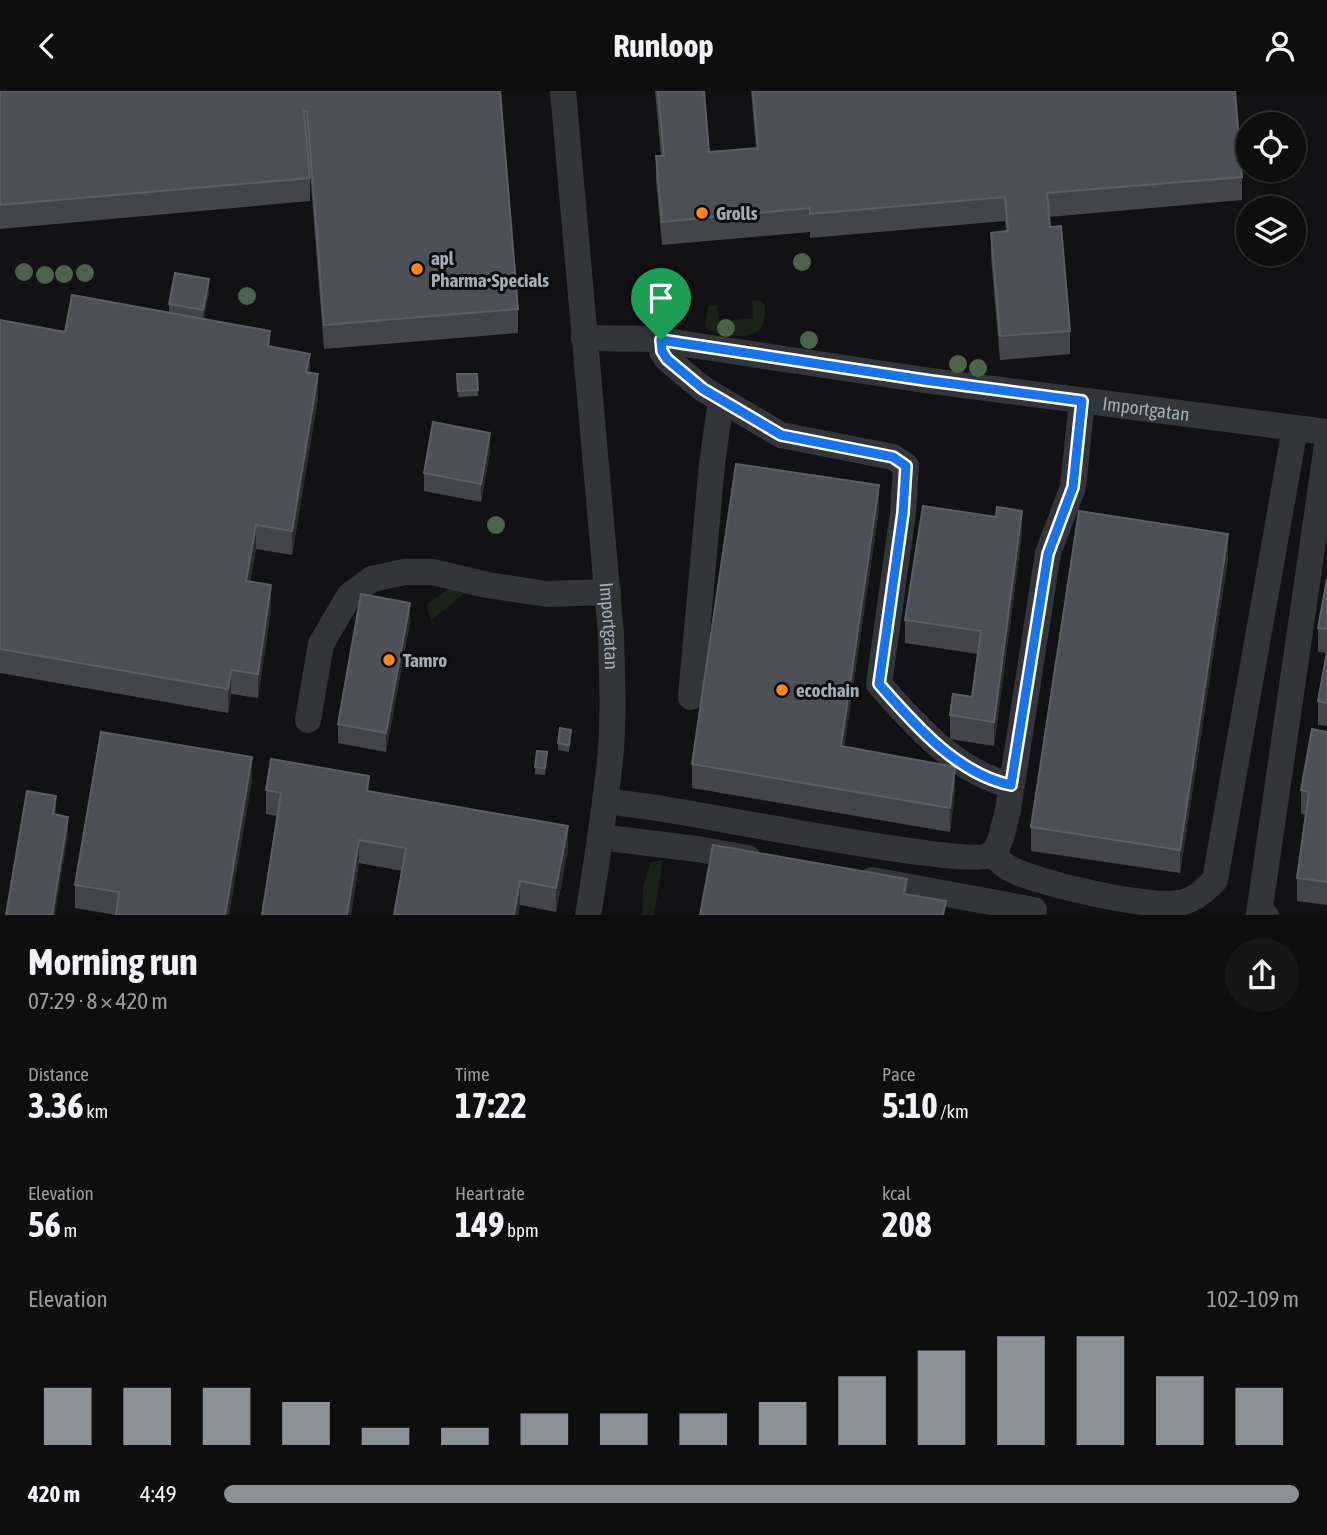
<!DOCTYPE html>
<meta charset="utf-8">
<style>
body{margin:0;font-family:"Asap Condensed",sans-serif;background:#171718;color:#f1f3f6;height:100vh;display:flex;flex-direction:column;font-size:26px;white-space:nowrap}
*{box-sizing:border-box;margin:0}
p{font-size:23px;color:#9b9c9e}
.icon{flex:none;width:38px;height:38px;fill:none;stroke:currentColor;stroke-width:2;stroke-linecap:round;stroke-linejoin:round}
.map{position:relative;height:824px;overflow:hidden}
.side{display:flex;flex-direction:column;background:#0e0e0f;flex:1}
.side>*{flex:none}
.tools{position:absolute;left:1236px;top:21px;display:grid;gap:14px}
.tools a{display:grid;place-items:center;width:70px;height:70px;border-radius:50%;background:#0e0e0f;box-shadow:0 2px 5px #0004,0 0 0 2px #2e2e2f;font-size:35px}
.pin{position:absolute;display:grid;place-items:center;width:60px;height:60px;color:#fff;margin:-72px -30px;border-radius:50% 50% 50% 0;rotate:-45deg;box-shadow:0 0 7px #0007}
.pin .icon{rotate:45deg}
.round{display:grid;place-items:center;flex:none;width:74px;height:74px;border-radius:37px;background:#171718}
.head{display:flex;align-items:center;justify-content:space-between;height:119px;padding:0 28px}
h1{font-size:38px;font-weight:700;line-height:52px}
.stats{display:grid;grid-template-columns:repeat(3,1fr);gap:10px;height:119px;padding:7px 28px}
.stats div{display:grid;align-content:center}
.stats b{font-size:35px;font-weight:700}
.stats small{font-size:19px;font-weight:400}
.stats p{font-size:19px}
.chart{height:196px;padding:14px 28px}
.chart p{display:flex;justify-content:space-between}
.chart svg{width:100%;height:126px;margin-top:7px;stroke:#8c9099;stroke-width:6}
ul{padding:0 28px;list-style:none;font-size:23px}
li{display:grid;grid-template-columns:112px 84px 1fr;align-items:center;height:52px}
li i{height:18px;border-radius:9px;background:#8c9099}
header{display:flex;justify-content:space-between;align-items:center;height:91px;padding:0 28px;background:#0e0e0f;font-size:32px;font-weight:700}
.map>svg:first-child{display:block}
.green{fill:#1a221a}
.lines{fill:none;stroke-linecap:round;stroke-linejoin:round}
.minor{stroke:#333539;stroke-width:26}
.tree{fill:#4d624a}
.wall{fill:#43454a}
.shaded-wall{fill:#2b2c30}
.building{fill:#4d5056;stroke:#5b5e65;stroke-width:2}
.route-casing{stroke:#fff;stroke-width:14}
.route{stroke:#1a73e8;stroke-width:9}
.poi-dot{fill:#ff851f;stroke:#0d0d0f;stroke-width:2.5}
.labels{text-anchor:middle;stroke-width:6;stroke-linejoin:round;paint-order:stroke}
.poi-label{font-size:19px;font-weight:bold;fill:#a2acb6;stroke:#0d0d0f;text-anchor:start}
.street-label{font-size:19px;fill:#a2acb6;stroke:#0d0d0f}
</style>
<header><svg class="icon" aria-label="back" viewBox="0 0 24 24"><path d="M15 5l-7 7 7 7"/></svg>Runloop<svg class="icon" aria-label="person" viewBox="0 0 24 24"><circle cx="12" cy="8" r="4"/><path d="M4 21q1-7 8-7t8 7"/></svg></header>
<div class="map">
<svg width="1327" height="825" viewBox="0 0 1327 825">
<rect width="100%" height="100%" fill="#121214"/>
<!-- green -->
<path class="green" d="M759,209l6,5c1,27 -11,34 -36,30 -9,-1 -16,-2 -23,-7l-1,-5 3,-16 9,-2 2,17 34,-4 -1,-17z
M449,497l17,4 -35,29 -4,-16z
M663,769l-9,55h-12l1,-28 8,-25z"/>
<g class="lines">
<!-- minor -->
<g class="minor">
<path id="s1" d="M563,0l48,544c1,38 3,76 0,114 -5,56 -14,111 -23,167"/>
<path id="s2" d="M584,247l68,1 272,41 403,52"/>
<path d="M661,249l1,11 5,8 36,30 78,46 112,22 13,9 -3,47 -24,171c35,40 78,89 132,101"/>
<path d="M691,606l21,-233 9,-64"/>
<path d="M308,629l13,-76 28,-48 23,-17 32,-7h29l54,13 60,9 61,-2"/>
<path d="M605,710c21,3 42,5 64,9 42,6 302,59 322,44 11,-7 13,-32 17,-44l40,-257 25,-66 9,-86"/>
<path d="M600,746l97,12 51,9"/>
<path d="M992,763c5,5 11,11 17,14 26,15 141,41 170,35 16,-3 25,-12 36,-23l80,-452"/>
<path d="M872,789l162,30 -1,6"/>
<path d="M1266,825l-7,-2 68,-469"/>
</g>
</g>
<!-- trees -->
<g class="tree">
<circle cx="802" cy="171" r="9"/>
<circle cx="24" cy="181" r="9"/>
<circle cx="85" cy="182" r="9"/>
<circle cx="64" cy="183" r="9"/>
<circle cx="45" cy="184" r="9"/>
<circle cx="247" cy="205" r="9"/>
<circle cx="726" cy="237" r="9"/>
<circle cx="809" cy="249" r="9"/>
<circle cx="958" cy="273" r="9"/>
<circle cx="978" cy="277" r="9"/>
<circle cx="496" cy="434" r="9"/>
</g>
<!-- wall -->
<path class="wall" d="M0,0h500l18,218v24l-194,16 -17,-214 3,43v23l-310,28z
M655,0h49l5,61 47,-4 -5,-57h484l7,86v23l-193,17 1,10 20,104v23l-70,6 -9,-103v-24l15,-1 -1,-11 -195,17v-6l-148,13 -6,-65v-24h5z
M209,201l-5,26 66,28 40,27 8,25 -26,157 -36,-6 -6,33 21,27 -13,89 -27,-4 -3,19 -228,-40v-353l65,12 104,-20v-8z
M457,283h20l1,22 -20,1z
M490,360l-9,51 -57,-11v-18z
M879,418l-35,238 111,44 -5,41 -258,-44v-24z
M1022,443l-28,212 -44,-7v-24l22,-18 6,-43 -73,-11v-23z
M1228,467l-48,315 -149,-22v-24z
M1327,488v147l-9,-1v-24l9,-48 -9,-1v-24z
M410,531l-24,130 -48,-9v-19z
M1327,641v173l-30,-4v-23l9,-63 -5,-1v-24z
M571,645l-2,16 -11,-2v-7z
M547,668l-2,16 -10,-1v-7z
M252,690l-136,134 -41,-7v-23z
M266,699l103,2 199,58 -12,62 -36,-7 -2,10h-124l8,-44 -43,-8 -8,52h-89l16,-99 -12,-2z"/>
<!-- shaded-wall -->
<path class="shaded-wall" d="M209,188v13l-6,31v-13z
M310,263v23l-4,-5z
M318,283v24l-26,157v-24z
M490,342v18l-9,51v-18z
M879,394v24l-38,261v-24z
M1022,420v23l-28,212v-24z
M256,434v24l-10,56v-24z
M1228,443v24l-48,315v-23z
M271,494v24l-13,89v-24z
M410,512v19l-24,130v-19z
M231,579v24l-3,19v-24z
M252,666v24l-23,134h-4z
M955,676v24l-5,41v-24z
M56,705v19l-3,-1z
M68,726v18l-13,80h-3z
M568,735v24l-12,62v-24z
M359,749v23l-8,52h-4z
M520,790v24l-2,10h-4z"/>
<!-- building -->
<path class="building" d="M0,0h500l18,218 -194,16 -17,-214h-3l6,67 -310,27z
M658,0h46l5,61 49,-4 -5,-57h482l7,86 -195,16 3,34 11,-1 9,105 -70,5 -9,-103 17,-2 -3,-34 -195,17v-6l-148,14 -6,-66h8z
M175,182l34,6 -6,31 -34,-6z
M72,204l198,36 -2,15 42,8 -4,18 12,2 -26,157 -36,-6 -10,56 25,4 -13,89 -27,-4 -3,19 -228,-40v-329l65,12z
M457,283h20l1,16 -20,1z
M433,331l57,11 -9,51 -57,-11z
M736,373l143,21 -38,261 114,21 -5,41 -258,-44z
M923,415l73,11 1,-10 25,4 -28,211 -44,-7 3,-21 19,3 9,-66 -76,-11z
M1079,420l149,23 -48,316 -149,-23z
M1327,488v50l-9,-1z
M361,503l49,9 -24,130 -48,-9z
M1327,561v51l-9,-2z
M560,637l11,2 -2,15 -11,-2z
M1312,638l15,3v150l-30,-4 12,-86 -8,-2z
M101,641l151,25 -27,158h-109l3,-23 -44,-7z
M537,660l10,1 -2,16 -10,-1z
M271,668l98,17 -2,15 201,35 -12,62 -36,-7 -6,34h-120l12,-67 -47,-8 -12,75h-85l19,-122 -15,-3z
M27,700l29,5 -3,18 15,3 -16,98h-46z
M713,754l194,34 -3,15 42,7 -3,14h-243z"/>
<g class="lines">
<defs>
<path id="route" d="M661,249l263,40 158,21 -9,86 -25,67 -37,231c-54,-11 -97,-61 -132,-101l24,-171 3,-47 -13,-9 -112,-22 -78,-46 -36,-30 -5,-8z"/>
</defs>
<!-- route casing -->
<use href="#route" class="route-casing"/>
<!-- route -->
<use href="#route" class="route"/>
</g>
<!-- markers -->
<g class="poi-dot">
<circle cx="702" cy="122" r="7"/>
<circle cx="417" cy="178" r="7"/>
<circle cx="389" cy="569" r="7"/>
<circle cx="782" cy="599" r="7"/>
</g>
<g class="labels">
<!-- poi labels -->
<g class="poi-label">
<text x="716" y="129">Grolls</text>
<text x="431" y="174">apl<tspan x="431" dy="22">Pharma•Specials</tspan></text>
<text x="403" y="576">Tamro</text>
<text x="796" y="606">ecochain</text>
</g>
<!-- street labels -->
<g class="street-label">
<text dy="7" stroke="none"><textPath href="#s2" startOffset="567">Importgatan</textPath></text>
<text dy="7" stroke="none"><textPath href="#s1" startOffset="537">Importgatan</textPath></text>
</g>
</g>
</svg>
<div class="tools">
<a><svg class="icon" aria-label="locate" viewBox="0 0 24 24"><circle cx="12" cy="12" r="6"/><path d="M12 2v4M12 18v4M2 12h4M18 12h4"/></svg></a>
<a><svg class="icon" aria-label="layers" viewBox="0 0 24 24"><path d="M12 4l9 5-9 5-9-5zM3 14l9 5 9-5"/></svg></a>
</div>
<div class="pin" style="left:661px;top:249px;background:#1e9e55"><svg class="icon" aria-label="arrive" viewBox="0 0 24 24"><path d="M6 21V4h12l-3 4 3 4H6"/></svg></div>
</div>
<section class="side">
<div class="head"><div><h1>Morning run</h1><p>07:29 · 8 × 420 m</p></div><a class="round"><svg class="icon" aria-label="share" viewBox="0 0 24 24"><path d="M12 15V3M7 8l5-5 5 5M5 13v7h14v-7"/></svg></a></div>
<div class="stats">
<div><p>Distance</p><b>3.36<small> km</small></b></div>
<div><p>Time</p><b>17:22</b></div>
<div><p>Pace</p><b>5:10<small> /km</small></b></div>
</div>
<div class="stats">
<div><p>Elevation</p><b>56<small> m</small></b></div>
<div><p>Heart rate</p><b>149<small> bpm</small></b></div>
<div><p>kcal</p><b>208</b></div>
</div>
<div class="chart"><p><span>Elevation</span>102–109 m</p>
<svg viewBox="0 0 160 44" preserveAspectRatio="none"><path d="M5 44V24M15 44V24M25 44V24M35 44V29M45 44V38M55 44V38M65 44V33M75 44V33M85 44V33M95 44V29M105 44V20M115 44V11M125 44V6M135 44V6M145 44V20M155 44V24"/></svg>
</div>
<ul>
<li><b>420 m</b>4:49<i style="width:100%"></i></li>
</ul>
</section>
